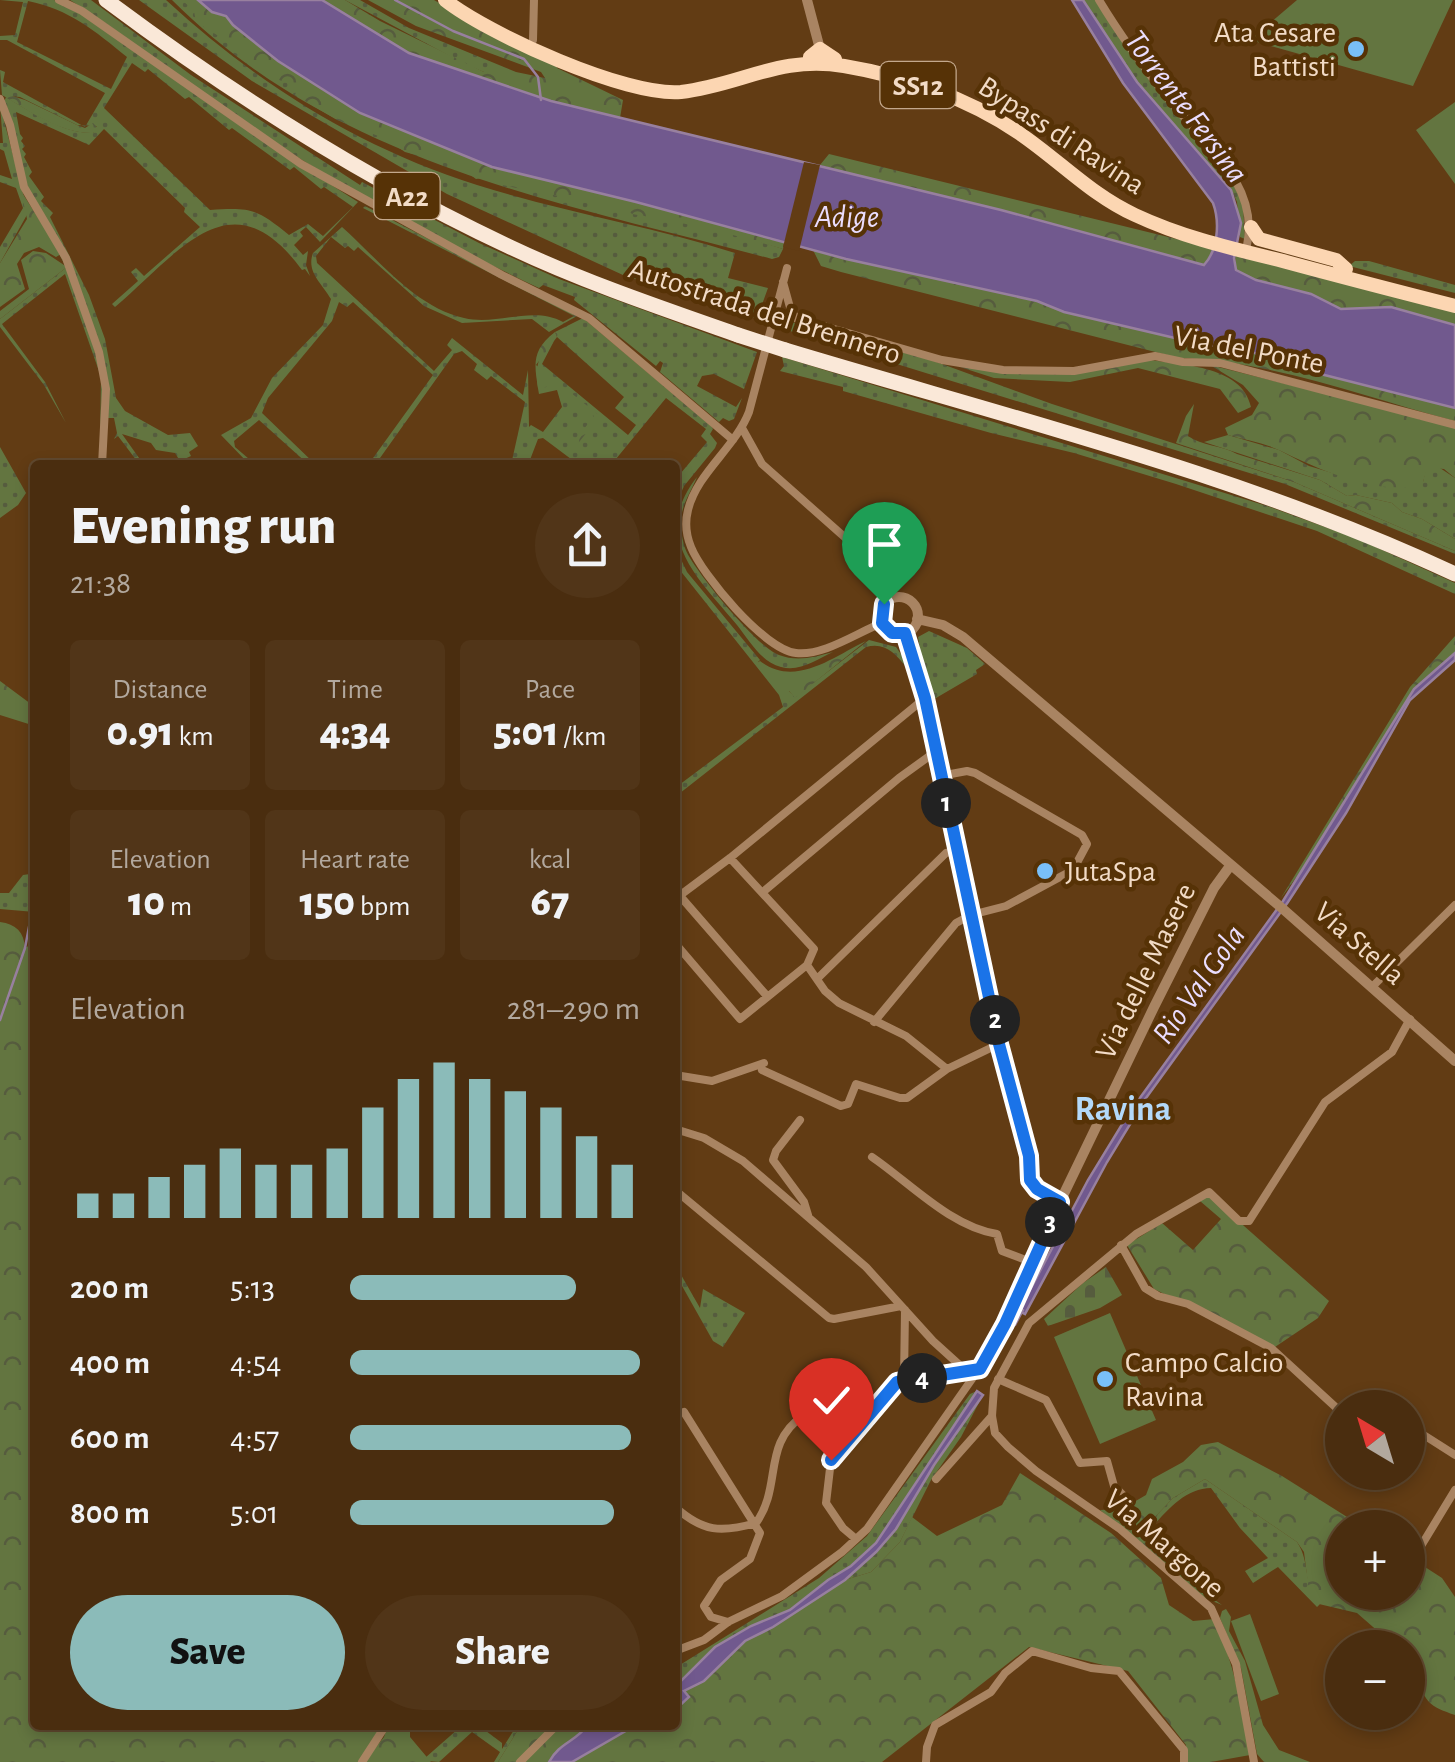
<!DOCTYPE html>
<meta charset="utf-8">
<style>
body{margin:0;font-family:"Alegreya Sans",sans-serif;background:#513518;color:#f1f3f6;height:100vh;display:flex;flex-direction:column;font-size:38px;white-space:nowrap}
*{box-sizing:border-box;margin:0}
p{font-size:32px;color:#b2a89e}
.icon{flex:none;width:55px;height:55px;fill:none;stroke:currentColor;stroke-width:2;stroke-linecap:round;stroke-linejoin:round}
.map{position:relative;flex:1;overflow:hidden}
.drawer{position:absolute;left:30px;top:460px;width:650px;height:1270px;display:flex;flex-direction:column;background:#4a2d0f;border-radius:10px;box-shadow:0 5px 15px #0003,0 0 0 2px #61492f}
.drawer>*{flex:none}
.needle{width:65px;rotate:322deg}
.fabs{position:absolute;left:1325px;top:1390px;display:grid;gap:20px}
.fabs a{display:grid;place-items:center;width:100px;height:100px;border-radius:50%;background:#4a2d0f;box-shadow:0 5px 15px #0003,0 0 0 2px #61492f;font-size:50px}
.pin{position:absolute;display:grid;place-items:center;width:85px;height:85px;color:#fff;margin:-102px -42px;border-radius:50% 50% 50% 0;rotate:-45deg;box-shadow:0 0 10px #0007}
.pin .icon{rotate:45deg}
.km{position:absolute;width:50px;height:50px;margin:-25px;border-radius:50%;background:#222;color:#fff;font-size:28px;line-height:50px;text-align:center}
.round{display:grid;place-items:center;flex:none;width:105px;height:105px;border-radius:52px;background:#513518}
.summary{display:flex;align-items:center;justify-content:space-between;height:170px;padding:0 40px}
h1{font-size:55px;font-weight:800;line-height:75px}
.metrics{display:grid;grid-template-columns:repeat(3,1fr);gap:15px;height:170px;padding:10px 40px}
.metrics div{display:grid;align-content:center;border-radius:10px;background:#513518;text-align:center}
.metrics b{font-size:42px;font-weight:800}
.metrics small{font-size:28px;font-weight:400}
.metrics p{font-size:28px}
.chart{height:280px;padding:20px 40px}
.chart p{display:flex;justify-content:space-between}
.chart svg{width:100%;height:180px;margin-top:10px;stroke:#8bbbb9;stroke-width:6}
.button{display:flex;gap:20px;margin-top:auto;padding:20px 40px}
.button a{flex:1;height:115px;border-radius:60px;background:#8bbbb9;color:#111;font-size:40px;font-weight:800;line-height:115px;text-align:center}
.button a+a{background:#513518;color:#f1f3f6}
ul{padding:0 40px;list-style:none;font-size:32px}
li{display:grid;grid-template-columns:160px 120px 1fr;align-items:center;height:75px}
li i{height:25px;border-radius:12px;background:#8bbbb9}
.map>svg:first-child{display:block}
.grass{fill:url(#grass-dots);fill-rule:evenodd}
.forest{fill:url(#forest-crowns)}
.cemetery{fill:url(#cemetery-stones)}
.garden{fill:#637540}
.water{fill:#71598e;stroke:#98809f;stroke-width:2.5}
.pier{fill:#623c14}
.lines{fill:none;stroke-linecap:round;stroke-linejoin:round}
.stream{stroke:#98809f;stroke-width:2.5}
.minor{stroke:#a98462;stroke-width:8}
.tertiary{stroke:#a98462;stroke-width:10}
.trunk{stroke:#fcd6b2;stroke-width:14}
.motorway{stroke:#fae8d8;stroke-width:15}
.motorway-bridge{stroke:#fae8d8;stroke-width:15}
.route-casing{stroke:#fff;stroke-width:20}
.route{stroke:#1a73e8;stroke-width:12}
.poi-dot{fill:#79bff8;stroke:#563206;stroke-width:4}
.labels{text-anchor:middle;stroke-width:9;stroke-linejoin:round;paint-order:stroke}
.shield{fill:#563206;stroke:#c3a88c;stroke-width:2.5}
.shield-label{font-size:28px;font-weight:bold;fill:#f2dbc6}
.poi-label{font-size:30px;fill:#f2dbc6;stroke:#563206;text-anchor:start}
.street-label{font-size:30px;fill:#f2dbc6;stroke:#563206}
.water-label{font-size:32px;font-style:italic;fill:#eaddfe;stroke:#563206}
.quarter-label{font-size:35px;font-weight:bold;fill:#b3d9f9;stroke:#563206}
</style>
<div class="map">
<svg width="1455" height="1762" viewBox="0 0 1455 1762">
<defs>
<pattern id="grass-dots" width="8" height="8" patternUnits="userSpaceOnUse" patternTransform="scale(2.5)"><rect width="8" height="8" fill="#637540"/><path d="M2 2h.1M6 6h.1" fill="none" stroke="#565c3e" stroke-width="1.8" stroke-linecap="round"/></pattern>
<pattern id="forest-crowns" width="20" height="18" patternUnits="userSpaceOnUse" patternTransform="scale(2.5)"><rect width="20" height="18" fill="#637540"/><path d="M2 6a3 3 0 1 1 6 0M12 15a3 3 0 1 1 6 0" fill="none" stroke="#565c3e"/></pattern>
<pattern id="cemetery-stones" width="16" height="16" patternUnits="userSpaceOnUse" patternTransform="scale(2.5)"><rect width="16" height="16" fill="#637540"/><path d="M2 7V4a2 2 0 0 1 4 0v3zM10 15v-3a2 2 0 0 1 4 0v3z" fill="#565c3e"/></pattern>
</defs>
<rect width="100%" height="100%" fill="#623c14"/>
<!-- grass -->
<path class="grass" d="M0,0h54l21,10 192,134 91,58 -38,40 -14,-15 -6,5 3,4 -9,9 9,10 5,-4 -2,14 4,11 -5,-7 -3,1c-71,-97 -123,-17 -187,37l-3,-3 26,-23 -7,-9 5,-4 8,8 56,-49 -16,-15 1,-4 -81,-79 -15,16 -73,-33 4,22 3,4 -2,3 4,5 -3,3 4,5 -2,3 8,15 -3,4 15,21 -3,4 12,12 -3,4 39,78 16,44 11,59 9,13 43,24 22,-2 8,13 -9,6 2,4 -11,5 -5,-8 -19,-3 -5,-7 -29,-9 22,31h-4l-22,-29 -4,3 3,-6 -3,-15h-6c4,-89 -50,-155 -82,-233 -10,-26 -15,-56 -22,-83l2,-5c24,15 59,37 87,36l4,-7 -20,-1 -57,-28 -18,-2 -2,-25 5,2 -2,10 82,45 20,-34 -98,-53h-7v-4l15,-1 8,-33zM28,1c41,8 67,30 99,56l-16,32 -94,-47zM132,63l13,9 3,-3 37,30 4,-2 40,33 3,-2 58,42 4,-3 27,22 3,-2 29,20 -30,29 -15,-12 -19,11c-32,-26 -38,-28 -79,-25l-106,-102z
M70,0h21l100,75 169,110 2,-3 117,61 80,36 198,73 -13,37 -30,-15 -12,2 -5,10 39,21 6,-9 -8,21 -5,2 -6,-3 -4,4 -59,-50 3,-9 -3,-2 -4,5 -82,-66 1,-3 -32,-12 -4,3c-106,-50 -209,-107 -306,-173 -55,-37 -106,-80 -163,-115z
M139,0h27c90,83 193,148 311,185 85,27 173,41 258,68l-7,25 40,10 -8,22 5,3 1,9 -143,-47 -176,-81 -195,-113z
M172,0h26l462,210 123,39 -4,8 -7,2c-214,-57 -436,-95 -600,-259z
M345,0h15l49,28 107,44h-32l-21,-9z
M1083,0h14l137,186 9,18 2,35 -5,-2 -3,-35 -6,-13 -94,-107z
M0,105l28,108 -28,50v-16l23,-39 -7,-20 -16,-6v-7l12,4 -8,-28 -4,-2v-6h3z
M365,206l212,110 -28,16 -17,-13 -70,4 -38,-17 -66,-59 -4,4 -6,-5 -3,2 -14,-11 -15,19 1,7 117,108 18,-21 -5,-5 5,-7 71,57 5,-25 1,57 2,-2 12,7 19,-25 -5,-17 -18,4c-4,-22 -4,-39 15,-53l-12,23 86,71 8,-10 -21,-17 9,-11 -67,-60 -2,-5 28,-14 128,108 2,3 -3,5 7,9 -2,5 -31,38 -9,21v-27l32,-38 -6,-6 5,-7 -40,-31 -55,67h-32l-36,-27 -5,1 -10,26h-17l14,-63 -34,-26 -4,4 -13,-10 3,-6 -15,-13 -8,3 -79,111h-7l65,-90 -80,-73 -6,5 -8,-5 -7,19 -64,77 -6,15 54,52h-7l-50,-45 -25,21 1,6 21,18h-6l-29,-30 30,-17 21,-40 51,-53 8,-26c-9,-16 -25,-27 -18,-46l29,-26c36,32 73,80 122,91 34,8 69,-13 99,4l11,-6 -211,-108z
M1355,261h14l86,24v8l-106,-27z
M67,267l36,108 -3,66 1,-64 -36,-103 -63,50 43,58 21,41 -22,-38 -44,-58v-8z
M784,320l147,40 121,44 242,78 161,69v3l-170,-70 -495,-153 -11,-6z
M782,357l485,149 91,33 97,44v11l-138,-63 -141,-47 -102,-31 -83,-20 -148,-42v-4l-63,-16 4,-5z
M1228,435l51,15 30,16 30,9 84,7 5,-22 27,18v61l-33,-20 -20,-7 -10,-9 -36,-8 -9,1 -27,-16 -116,-38z
M0,447l26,46 -8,12 -18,13z
M697,477c-7,17 -18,31 -16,51 1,10 3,21 9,30 13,22 67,89 89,97 18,7 36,2 54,-3 -17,8 -33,20 -52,15 -20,-5 -32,-27 -44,-42 -39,-47 -87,-88 -40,-148z
M675,547l12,25 73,88 -2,2 37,35 74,-57 27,7 9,13h4l3,8 -6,-1c-11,-14 -21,-25 -40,-20l-191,150v-9l108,-81 -4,-12 -104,-131z
M929,631l38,17 18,16 -9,6 1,4 -41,24 -4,-1 3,6 -3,9 -14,-55 3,-2 -3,-18z
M30,874l5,4v34l-35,-3v-16h9l14,-18z
M676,1266l24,42 3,-19 42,24 -22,34 -10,-6 -36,-64z
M977,1391l-101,152 -25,23 -23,14 -38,30 -39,16 -36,21 -37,38 -3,-17 144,-90 48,-42 103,-142z
M983,1395l-22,42 -30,43 -31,62 -29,30 -26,8 31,-28z
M1205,1479l92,63c14,21 5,42 23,62l-3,3 -39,-40 -25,16 -8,-12 23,-13 -28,-30 -29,-40c-29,0 -49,29 -68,49l62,56 17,12 -19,-8 -69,-58 39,-41z
M454,1725h29l-1,3 20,15v6l15,-24h4l-23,37h-4l6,-10 -28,-20 -33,30 -11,-1 -3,-3 33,-29z"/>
<!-- forest -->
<path class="forest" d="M182,0h16l14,12 14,4 7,9 403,177 148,40 -1,7c-50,-15 -101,-27 -151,-35l-4,-4 -25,1 -7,-5 -27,-8 -67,-13 -15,-8 -11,2 -16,-12 -55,-15 -19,-13 -49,-19 -42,-25 2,-5c-9,-9 -21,-10 -32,-16 -12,-7 -18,-18 -30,-21l-2,-8 -37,-23 -2,-11z
M322,0h23l35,21 104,51h32l29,6 -4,-6 -125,-46 -48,-26h66l58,33 64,26 1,9 66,32 -3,18 -69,-17 -142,-48z
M6,94l19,6 52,25 8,3 8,-5 5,5 -5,5c-32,1 -64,-22 -91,-38z
M829,154l380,93 4,2 -9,17 -384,-101z
M21,191l40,63 -5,3 -17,-10 -15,6 -7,11 8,25 -25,18v-44l27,-44z
M813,250l224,51 27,11 145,34 52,8 20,10 174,44v13c-90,-24 -183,-60 -276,-63l-338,-86 -20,-6z
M33,251l13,2 21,14 -67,52v-8l29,-22 -8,-29z
M1235,254l220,56v15l-64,-18 -50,2 -30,-15 -56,-14 -19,-10z
M555,332l2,5 -21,28 64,51 -29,36 -1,-5 24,-31 -42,-30 -14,2c-4,-25 -6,-38 17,-56z
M1144,359c33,6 98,5 107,48l-13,6 -18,-24 -82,-21 -68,14 -76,-4 -34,-11 85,7z
M1210,365l245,61v52l-11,-9 -11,-1 -4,-6 -6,20c-35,19 -110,-15 -142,-31 -16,-8 -36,-11 -53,-16l-3,-7 27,-13 7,-12 -16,-18z
M1194,404l-6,32c14,10 33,9 49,18l83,26 27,16 9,-1 36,8 10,9 20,7 33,20v12l-161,-69 -118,-39 10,-27z
M1455,636v17l-41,36 -97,160 -36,49 129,-211z
M866,641l-71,57 -6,-7 -6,4 -26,-32 3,-2c35,27 73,-4 106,-20z
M0,681l35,26v19l-35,-11z
M0,922c16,2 24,10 25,26l10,-6v783h348l-24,37h-359z
M1209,1195l120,106 -11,17 -43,29 -121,-58 -27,-44 35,-22 31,27 28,-31 -21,-18z
M1218,1442l64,34 81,51 -21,1v64h66v-36l34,22 13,19v118c-26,-9 -29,-12 -38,-37 -4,-12 -9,-17 -9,-30l-12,-1 -39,-34 -38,-9 -10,-12 -5,-40 -7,-10 -92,-63 -32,19 -39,41 -34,-29 22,-1 24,-14 6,-16 31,-17 18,-17z
M1020,1473l91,60 50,45 8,27 24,16 22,-2c18,44 28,88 35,136l-39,7h-25v-17l-58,-74 -99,-24 -147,115h-310l64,-37h39v-15l7,-3 1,-16 21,-10 41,-40 28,-14 72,-47 26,-8 29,-30 12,-25 25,19 65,-31z
M1226,1609l5,8 -2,14 16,30 18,64 16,25 31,12h-46l-7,-8 -16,-86 -21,-50 2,-7z
M388,1725h22v12l21,25h-67l20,-25z
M521,1725h33l-38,37h-18z
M560,1725h28c-13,18 -28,17 -39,37h-26z"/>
<!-- cemetery -->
<path class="cemetery" d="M1106,1267l16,28 -22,13 -52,18 -4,-7 39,-36z"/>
<!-- garden -->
<path class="garden" d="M1297,0h156l-40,86 -163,-46z
M1455,102v82l-39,-54z
M1110,1313l46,107 -56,24 -46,-107z
M1250,1614l29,80 -18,7 -30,-80z"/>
<!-- water -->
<path class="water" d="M198,0h124l87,53 142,48 450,109 203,55c14,-15 16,-43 9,-62l-90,-120 -51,-83h11l54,82 94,108 10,33 -7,35 2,12 20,10 55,14 30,15 50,-2 64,18v83l-174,-44 -20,-10 -52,-8 -145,-34 -27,-11 -191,-42 -210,-57 -144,-35 -132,-54 -82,-52 -45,-36 -7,-9 -14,-4z
M1455,653v7l-45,40 -64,113 -58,89 -142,196 -39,64 -82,152 -6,-3 69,-131 41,-67 154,-212 131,-212z
M977,1391l6,4 -49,70 -38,64 -20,23 -31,28 -72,47 -28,14 -41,40 -20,10 5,6 -14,13v-28l3,2 37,-37 36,-21 39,-16 38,-30 23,-14 25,-23z
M588,1725h48l-64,37h-23c11,-20 25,-19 39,-37z"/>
<!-- pier -->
<path class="pier" d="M804,162l16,3 -21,86 -16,-4z"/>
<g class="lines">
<!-- stream -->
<path class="stream" d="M395,0l58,31 71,28 14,18 3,23
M0,1020l25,-72 7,-37
M1015,1325l8,-15"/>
<!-- minor -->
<path class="minor" d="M59,0l23,11 219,153 201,111 87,43 144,122
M1099,0c21,35 46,69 71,101 34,42 90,84 77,144
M533,40l1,-40
M0,99l10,26 14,62 42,71 33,94 7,37 -4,76
M787,268l-38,144c-14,36 -52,61 -61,98 -3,12 -2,25 3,37 11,28 74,103 105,106 28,3 60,-20 86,-30
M783,282l8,29 6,8
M775,312l167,48 61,10 71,1 81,-15 28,6 37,1 235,62
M742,428l20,36 87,77
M763,892l136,-114 36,-26
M680,896l87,100
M675,899l55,-41 195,-160
M675,943l65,76 67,-54 7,-16 -84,-91
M807,965l18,26 14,12 67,33 41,33
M819,977l127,-124 12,-3
M1372,987l83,-82
M874,1022l82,-99 15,-8 35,-9 67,-36 14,-26 -5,-9 -107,-62 -8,-2 -27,5
M762,1070l79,36 7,-2 8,-20 44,14h7l40,-29 52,-25
M675,1075l37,6 52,-18
M800,1120l-24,31 -3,9 31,42 4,13
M675,1129l29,9 39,23 123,106 67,74 32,29 14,-1
M872,1157c38,26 79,70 125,77l5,17 29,11
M675,1190l154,128 5,1 67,-13
M1121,1245l24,43 13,8 30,8 83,44 71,65
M904,1379l1,-69
M998,1379l48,21 34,63 27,-2 7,25 9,9
M684,1412l76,121 -10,26 -29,21 -17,26 7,11 17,5
M1408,1425l47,30
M936,1479l56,-63
M675,1507c28,25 46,26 81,16 27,-38 5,-79 48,-108h8l19,45
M856,1539l-13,-11 -17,-25 5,-43 66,-78 7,-3 42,-2 19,-7
M1418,1551l37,-61
M675,1651l29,-11 24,-18 54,-26 60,-44 25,-23 112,-160
M362,1762l24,-37
M520,1762l37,-37
M926,1762l1,-15 8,-22 56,-33 14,-19 27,-22 59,17 28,3 65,79v12
M1254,1762l-18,-98 -25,-56 -91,-79 -84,-58 -28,-24 -13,-14 -3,-17 2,-28 35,-65 107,-89 73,-42 30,29h10l76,-119 67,-50 18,-33"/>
<!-- tertiary -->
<path class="tertiary" d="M807,0l13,49
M880 616a19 19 0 1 1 38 0a19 19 0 1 1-38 0Z
M917,619l26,6 20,12 320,272 172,152
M905,633l20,65 74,346 30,112 2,24 6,9 23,13
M979,1369l26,-45 26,-62 123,-255 60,-119 16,-22"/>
<!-- trunk -->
<path class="trunk" d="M445,0c43,34 182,97 236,92 60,-7 99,-37 163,-26 60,10 124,32 175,67 40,27 72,62 116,82 47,22 95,33 144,45 59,16 117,31 176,46
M810,57l10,-8 15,10
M1251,227l8,12 77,21 10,9"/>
<!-- motorway -->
<path class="motorway" d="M106,0c127,95 259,179 404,247 74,35 151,61 228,88
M785,350c225,68 456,124 670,224"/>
<!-- motorway-bridge -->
<path class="motorway-bridge" d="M738,335l47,15"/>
</g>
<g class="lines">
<defs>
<path id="route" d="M831,1460l66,-78 83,-13 25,-45 55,-122 -23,-13 -7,-9 -1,-24 -30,-112 -74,-346 -20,-65h-13l-10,-10 2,-19"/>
</defs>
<!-- route casing -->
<use href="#route" class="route-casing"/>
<!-- route -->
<use href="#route" class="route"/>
</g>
<!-- markers -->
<g class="poi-dot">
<circle cx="1356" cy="49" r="10"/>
<circle cx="1045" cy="871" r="10"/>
<circle cx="1105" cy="1379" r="10"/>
</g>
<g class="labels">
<!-- shield labels -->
<g class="shield">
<rect x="880.5" y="62" width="75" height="46" rx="8"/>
<rect x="374.5" y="173" width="65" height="46" rx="8"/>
</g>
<g class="shield-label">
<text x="918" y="95">SS12</text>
<text x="407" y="206">A22</text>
</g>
<!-- poi labels -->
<g class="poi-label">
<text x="1336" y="42" text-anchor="end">Ata Cesare<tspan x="1336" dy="34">Battisti</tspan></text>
<text x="1065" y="881">JutaSpa</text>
<text x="1125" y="1372">Campo Calcio<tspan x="1125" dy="34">Ravina</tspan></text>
</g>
<!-- street labels -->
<g class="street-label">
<text transform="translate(1062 135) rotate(33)" y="10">Bypass di Ravina</text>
<text transform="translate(765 311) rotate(18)" y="10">Autostrada del Brennero</text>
<text transform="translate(1249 349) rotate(11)" y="10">Via del Ponte</text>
<text transform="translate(1360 943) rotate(41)" y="10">Via Stella</text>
<text transform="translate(1145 971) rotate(-64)" y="10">Via delle Masere</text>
<text transform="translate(1165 1543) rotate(41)" y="10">Via Margone</text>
</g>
<!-- water labels -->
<g class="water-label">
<text transform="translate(1187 106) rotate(53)" y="11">Torrente Fersina</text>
<text x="847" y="227">Adige</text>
<text transform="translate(1198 984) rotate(-55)" y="11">Rio Val Gola</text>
</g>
<!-- quarter labels -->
<g class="quarter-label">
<text x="1123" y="1120">Ravina</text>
</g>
</g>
</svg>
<div class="fabs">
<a><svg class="needle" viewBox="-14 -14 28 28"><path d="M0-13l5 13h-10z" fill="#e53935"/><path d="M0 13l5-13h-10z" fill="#b2a89e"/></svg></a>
<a>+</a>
<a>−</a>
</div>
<div class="pin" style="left:884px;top:604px;background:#1e9e55"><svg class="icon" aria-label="arrive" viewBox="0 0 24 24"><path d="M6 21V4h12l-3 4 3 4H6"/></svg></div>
<div class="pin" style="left:831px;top:1460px;background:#d93025"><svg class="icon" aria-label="check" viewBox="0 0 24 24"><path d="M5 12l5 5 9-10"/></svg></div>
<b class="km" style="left:946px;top:803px">1</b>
<b class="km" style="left:995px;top:1020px">2</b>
<b class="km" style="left:1050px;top:1222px">3</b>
<b class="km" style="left:922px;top:1378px">4</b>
<section class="drawer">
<div class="summary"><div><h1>Evening run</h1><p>21:38</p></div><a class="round"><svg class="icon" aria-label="share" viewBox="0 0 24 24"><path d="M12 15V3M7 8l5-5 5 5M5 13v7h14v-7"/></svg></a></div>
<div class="metrics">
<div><p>Distance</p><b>0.91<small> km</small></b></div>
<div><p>Time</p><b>4:34</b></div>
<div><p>Pace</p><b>5:01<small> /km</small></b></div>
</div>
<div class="metrics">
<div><p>Elevation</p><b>10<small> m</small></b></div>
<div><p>Heart rate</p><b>150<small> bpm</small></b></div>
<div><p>kcal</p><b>67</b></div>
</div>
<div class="chart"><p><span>Elevation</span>281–290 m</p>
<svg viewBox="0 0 160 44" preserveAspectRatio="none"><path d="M5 44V38M15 44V38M25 44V34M35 44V31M45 44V27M55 44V31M65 44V31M75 44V27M85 44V17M95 44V10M105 44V6M115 44V10M125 44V13M135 44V17M145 44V24M155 44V31"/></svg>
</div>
<ul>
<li><b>200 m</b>5:13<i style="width:78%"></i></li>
<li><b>400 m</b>4:54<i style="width:100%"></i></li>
<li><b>600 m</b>4:57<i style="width:97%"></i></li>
<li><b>800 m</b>5:01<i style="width:91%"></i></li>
</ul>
<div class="button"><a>Save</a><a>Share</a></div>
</section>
</div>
